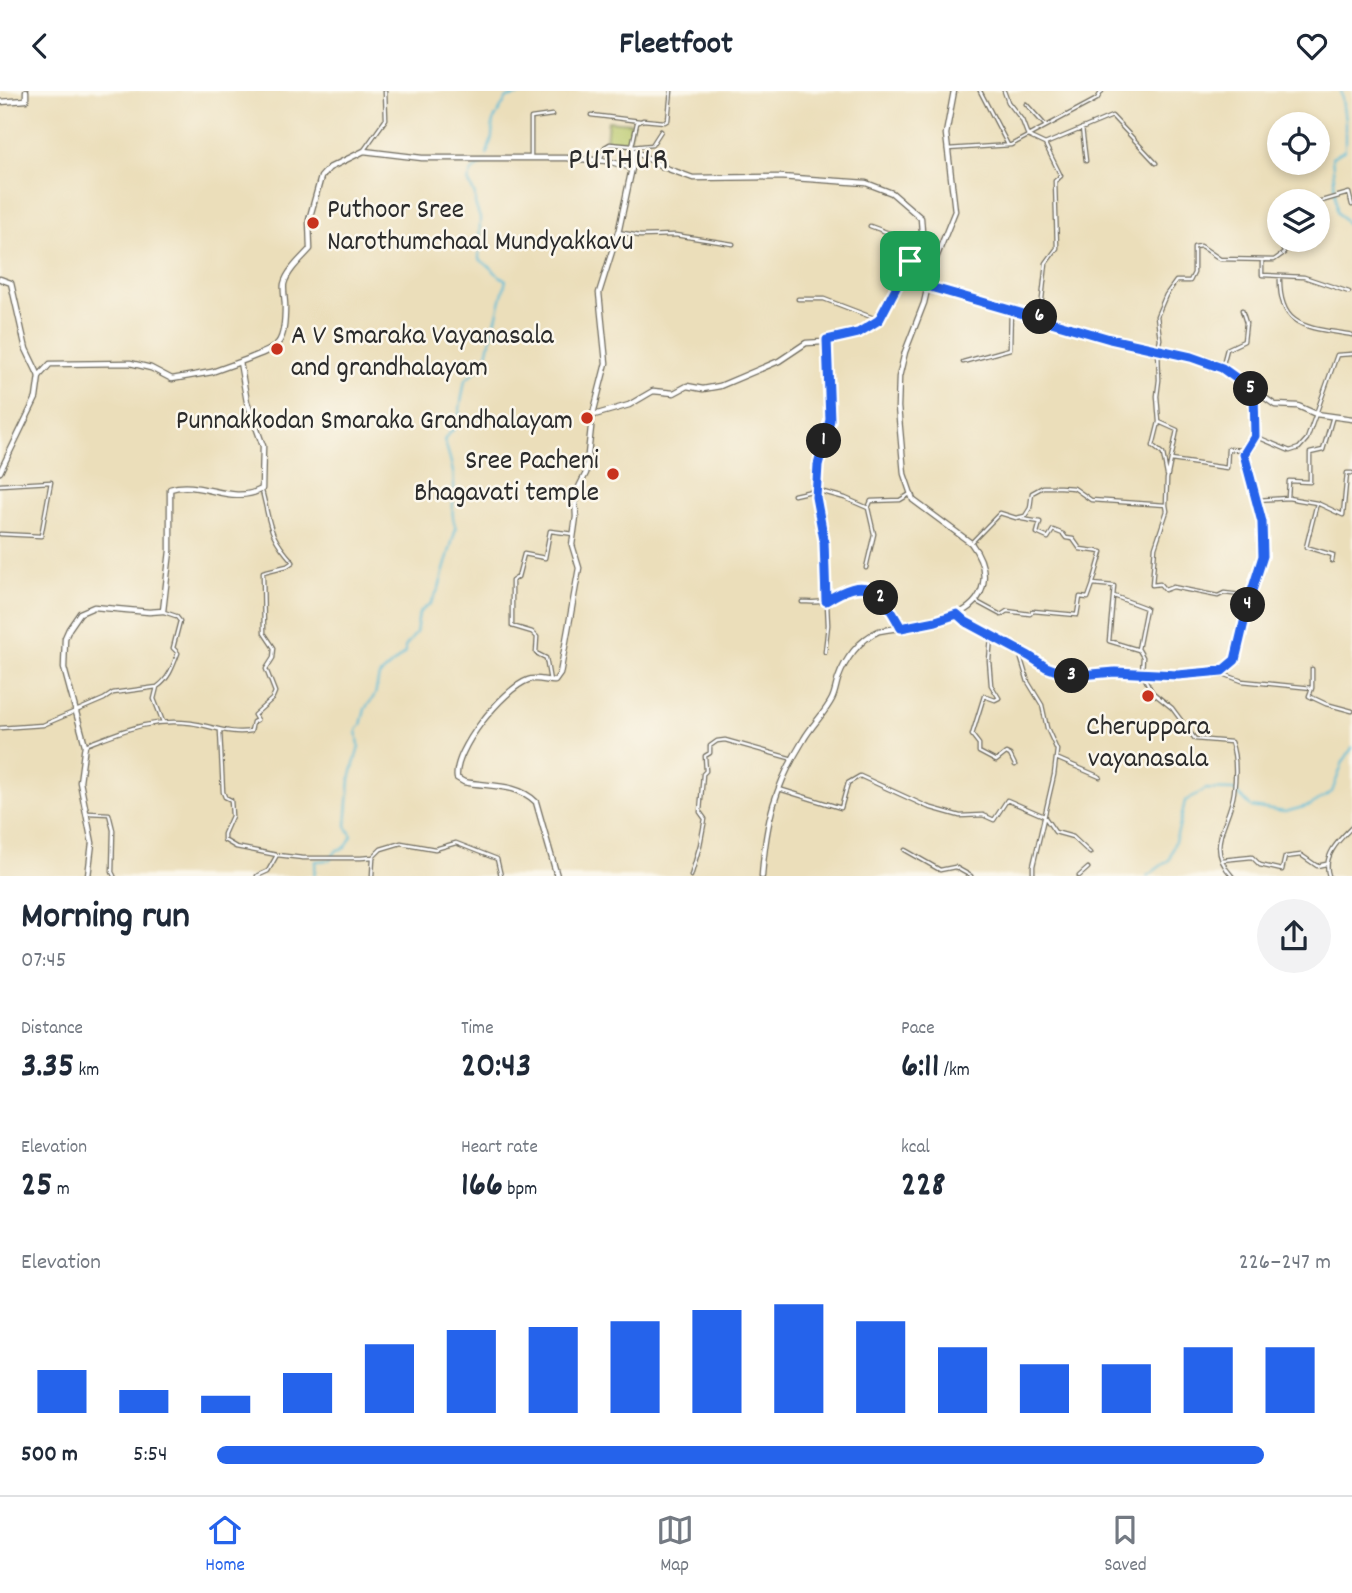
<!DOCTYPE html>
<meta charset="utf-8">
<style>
body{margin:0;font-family:Dekko,sans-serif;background:#f2f2f3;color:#1f2937;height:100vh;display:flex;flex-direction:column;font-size:26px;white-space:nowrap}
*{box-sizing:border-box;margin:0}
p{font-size:23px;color:#747a83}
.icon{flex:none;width:38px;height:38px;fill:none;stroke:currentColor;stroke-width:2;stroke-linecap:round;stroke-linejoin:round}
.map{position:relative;height:785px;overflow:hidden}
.sheet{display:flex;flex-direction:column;background:#fff;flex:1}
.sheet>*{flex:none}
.controls{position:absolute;left:1267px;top:21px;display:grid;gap:14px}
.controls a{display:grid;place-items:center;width:63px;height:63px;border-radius:50%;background:#fff;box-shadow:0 4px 10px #0003;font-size:35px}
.pin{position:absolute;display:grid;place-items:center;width:60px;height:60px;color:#fff;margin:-30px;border-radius:14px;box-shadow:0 4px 10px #0006}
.km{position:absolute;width:35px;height:35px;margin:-18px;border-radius:50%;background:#222;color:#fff;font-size:19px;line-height:35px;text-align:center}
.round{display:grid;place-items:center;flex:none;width:74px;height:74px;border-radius:37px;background:#f2f2f3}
.head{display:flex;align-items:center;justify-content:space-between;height:119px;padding:0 21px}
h1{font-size:38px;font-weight:700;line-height:52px}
.figures{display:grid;grid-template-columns:repeat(3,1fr);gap:10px;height:119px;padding:7px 21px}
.figures div{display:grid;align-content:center}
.figures b{font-size:35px;font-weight:700}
.figures small{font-size:19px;font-weight:400}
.figures p{font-size:19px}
.chart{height:196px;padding:14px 21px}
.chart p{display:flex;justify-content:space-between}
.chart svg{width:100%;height:126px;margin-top:7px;stroke:#2563eb;stroke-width:6}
ul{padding:0 21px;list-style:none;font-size:23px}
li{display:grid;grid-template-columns:112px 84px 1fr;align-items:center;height:52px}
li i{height:18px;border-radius:9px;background:#2563eb}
header{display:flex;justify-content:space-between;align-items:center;height:91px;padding:0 21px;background:#fff;font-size:32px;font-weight:700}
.dock{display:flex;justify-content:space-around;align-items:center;height:98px;border-top:2px solid #e0e1e3;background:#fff;font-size:19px;color:#747a83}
.dock a{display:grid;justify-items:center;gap:4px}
.dock .on{color:#2563eb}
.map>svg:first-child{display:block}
.green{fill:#b9c86b;stroke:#727a4b;stroke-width:2}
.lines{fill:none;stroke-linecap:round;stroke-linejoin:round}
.stream{stroke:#5abbd8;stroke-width:2}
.minor-casing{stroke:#6e6a5d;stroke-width:5}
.tertiary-casing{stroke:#6e6a5d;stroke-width:7}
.secondary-casing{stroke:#6e6a5d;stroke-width:7}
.minor{stroke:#fff;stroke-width:2.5}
.tertiary{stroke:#fff;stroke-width:4.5}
.secondary{stroke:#fff;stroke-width:4.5}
.route-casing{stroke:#fff;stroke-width:14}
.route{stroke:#2563eb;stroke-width:9}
.poi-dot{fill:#c8321e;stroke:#fbf7ec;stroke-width:2.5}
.labels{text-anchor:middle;stroke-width:5;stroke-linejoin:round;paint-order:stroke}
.poi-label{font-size:28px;fill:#2b2b2b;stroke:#fbf7ec;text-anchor:start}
.quarter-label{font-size:32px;letter-spacing:2px;fill:#2b2b2b;stroke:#fbf7ec}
</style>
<header><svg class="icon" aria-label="back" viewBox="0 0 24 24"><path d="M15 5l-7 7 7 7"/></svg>Fleetfoot<svg class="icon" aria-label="heart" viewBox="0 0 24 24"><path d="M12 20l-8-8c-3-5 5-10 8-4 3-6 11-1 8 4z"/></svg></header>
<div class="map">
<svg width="1352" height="785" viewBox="0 0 1352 785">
<rect width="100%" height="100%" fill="#fbf7ec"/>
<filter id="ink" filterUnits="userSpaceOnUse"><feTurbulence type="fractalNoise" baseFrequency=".0143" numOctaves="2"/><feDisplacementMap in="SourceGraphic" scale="14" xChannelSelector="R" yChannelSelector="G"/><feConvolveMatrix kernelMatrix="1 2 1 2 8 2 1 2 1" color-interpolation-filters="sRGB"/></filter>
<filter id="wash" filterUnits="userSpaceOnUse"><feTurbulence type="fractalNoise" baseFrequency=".00686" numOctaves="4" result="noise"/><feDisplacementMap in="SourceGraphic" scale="28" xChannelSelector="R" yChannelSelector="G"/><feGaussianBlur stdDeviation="1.57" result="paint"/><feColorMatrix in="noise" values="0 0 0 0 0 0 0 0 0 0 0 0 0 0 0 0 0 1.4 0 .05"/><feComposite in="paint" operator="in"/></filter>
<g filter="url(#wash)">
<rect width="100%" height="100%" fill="#ebdeba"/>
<!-- green -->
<path class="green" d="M608,30l23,2 -1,17 -24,2z"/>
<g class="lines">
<!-- stream -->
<path class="stream" d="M1341,0l4,30v29l-13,7 5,55 15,17
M487,63l5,-17 1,-16 14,-23 28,-7
M314,785l2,-15 14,-1 7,-10 8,-2 7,-12 -6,-10 4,-47 9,-33 -2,-16 4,-5 4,-16 10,-14 4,-19 26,-23v-6l11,-14 3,-20 12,-10 8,-15 17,-60c-7,-15 -1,-28 -2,-44 0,-15 -5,-30 -10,-44l13,-15 8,-45 16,-13 6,-13 19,-74c-11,-6 -17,-15 -27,-21l1,-41 -5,-14v-9l-7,-14 4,-10 14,-10
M1147,785l22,-16 10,-32 6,-27 21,-12 28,1 17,17 34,5 26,-7 21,-13 11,-30 9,-14"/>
</g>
</g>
<g filter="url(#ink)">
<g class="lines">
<defs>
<path id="minor" d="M980,0l28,54
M1004,0l4,11 14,18 6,16 17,8 67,-28 44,47
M1026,13l19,21
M591,24l49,6
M1082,37l4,33
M632,56l20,-2 9,-14
M947,58l64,-4 86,-46 5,-8
M364,59l22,-31 -1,-28
M633,59l-1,-4 5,-23 6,-3 22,2 3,-2 3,-29
M531,65v-38l21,-3
M600,69l5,-13 5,-3 22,2
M1318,111l31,-9 3,12
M1279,120l-2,16 2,9
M870,135l46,17
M618,141l22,4 35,-1 58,9
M1262,169v15l42,2 45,15
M1280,185c-2,54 29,51 72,59
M798,208h26l55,21
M1040,226l6,-54 11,-15 -2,-67 6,-5 -16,-32
M963,271l47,-13 1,-40
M1222,277l5,-19 17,-8 2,-18 -4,-13
M1159,331l-6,24 10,8 4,21
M1255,345l35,15 9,-3 8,-9 30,-84 15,-1
M1171,369l56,8 1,-19 16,1
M0,394l51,-3 -10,54 -41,-2
M794,404l22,-5 29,8 23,10 3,-7 29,-1 10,-6
M1288,407l29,5 -11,44 27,8 -1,6
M1257,409l31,-2 1,-17 21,1v-29l13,-3 10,-34
M1317,412l26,12 4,-42h5
M1166,414l1,6 -12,36 -3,38 8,-1 5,6 8,-3 45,9 6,-3 26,3
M1022,428l18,3 -3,11 11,5 5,-8 10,4 3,4 7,1 7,10 22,3 -9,31
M971,452l29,-30 16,5 9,-2 5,-8 2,-15 11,-6h17l14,1 17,12 75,5 1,-26 10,-49 -18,-8 -2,-26 2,-16 -1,-31 2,-10 -3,-23 9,-21 10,-14h14l4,-8v-26l7,-1 19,13 54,1 10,-7 -4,-13
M866,477l8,-34 -6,-26
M1114,505l32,12 -8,41
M802,511c7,0 15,1 22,-1 9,-2 16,-10 24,-13 27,-10 43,21 53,40
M956,523l35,23 67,36 18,3 39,-4 27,1 1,-16 -4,-7 -30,-9 5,-55 -21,-2 -5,14 -8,-1 -3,18 -44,-4 -3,3 -23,-3 -6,4 -24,-13
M991,546l-2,23 2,25 8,13 -4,2 -11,-4 -12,39 7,9v8l17,9 10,-8 4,2 5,10
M825,561l3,-27 -4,-85 -8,-43 2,-32 12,-45 -3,-80
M1022,561l-1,7 7,23 14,23 5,23 10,22 -3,25 -21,91v10
M1218,581l24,9 70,7v-19
M550,590l-4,-23 -10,-5 1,-16 -5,-5 -20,-6v-45l6,-4 6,-23 21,4 5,-27 24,3
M1312,597l-3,8 17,8 26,7
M163,631l-9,-23 3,-12c12,-8 16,-21 21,-34l-5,-5 7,-27 -4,-5 -12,-4
M0,637l43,-3 61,-26 9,-6 44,-6
M220,640l3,61 2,5 6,3 1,16 -8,18v6l12,7 41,8
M85,654c38,-14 65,-27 106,-22 21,3 39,12 60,8l2,-9 4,-2 -3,-5 18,-16 3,-7 -9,-23 7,-11 1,-10 -10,-15 -1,-61 24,-6 6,-4c-26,-29 -22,-37 -31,-71
M1056,667l44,19
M779,698l62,19 7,-25 12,-7 68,31 32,9 23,-1 11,5 13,-20 37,16 11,16 18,5 17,16
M88,722l21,1 4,16 -1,42 2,4
M905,759l35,20 15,-3 16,9
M1222,769l30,-3 8,8 22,5 3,-13 16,-2 16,11 9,-2
M257,785l11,-5 9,-16 26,3h58l12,-1 8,-8 20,-6 34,6 21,-6 41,16 4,17
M372,785l1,-18
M691,785l9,-31 5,-26 -5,-7 3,-38 3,-3 -1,-15 5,-3v-7l7,-5 8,-1 68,19
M1079,785l9,-8
M1232,785c-28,-31 -2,-53 2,-84 2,-16 3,-34 -3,-50l-36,-3 -23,-31 -20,-16 -10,-19c24,0 78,8 93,-13l15,-63 13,-41 -1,-34 -19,-68 12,-18 -1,-45
M1329,785c-7,-20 10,-36 23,-49"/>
<path id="tertiary" d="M0,11l26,-2v-9
M0,188l11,4 15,66 13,27
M927,195l183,53 81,18 36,14 48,34 23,1 18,8 36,5
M594,324l35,-10 24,-14 21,2 13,-7 16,3 17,-3 59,-25 27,-18 17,-1 12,-5 23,-4 15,-8 15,-20 22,-44 12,-29 -1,-14 -29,-25 -26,-10 -86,-6 -87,1 -30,-11 -30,-17 -1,18"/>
<path id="secondary" d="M910,170l22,7
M0,381l36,-74 3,-22 11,-12 80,-1 21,5 21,11 40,-7 28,-10
M88,785l4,-33 -12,-61 5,-37 -21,-77 1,-30 4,-9 11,-16 14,-6 55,5 14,-1 7,-60v-62c31,-10 61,17 92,0l1,-43 -16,-44 -7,-40c37,-15 45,-12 45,-56 0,-7 -2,-16 -1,-22 3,-13 18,-26 26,-35l-1,-29 12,-43 8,-9 35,-17 58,7h144l42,3 24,7 -13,61 -20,64 7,70 -14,55 -6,55 -11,22 1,22 -4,28 7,23 -19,106 -5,7c-9,0 -19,-4 -27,-1 -25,9 -75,71 -71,98l7,4c25,5 53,1 72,20l21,74
M762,785c4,-56 13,-90 42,-137 8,-14 21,-26 28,-40 3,-6 4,-14 6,-20 7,-20 22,-40 41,-48 32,-6 98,-7 104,-47 3,-15 -3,-29 -12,-41l-58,-43 -9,-26 -6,-67 1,-30 6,-25 19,-49 8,-35 23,-57 -9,-77 8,-43"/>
</defs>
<!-- minor casing -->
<use href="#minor" class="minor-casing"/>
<!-- tertiary casing -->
<use href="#tertiary" class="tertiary-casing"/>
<!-- secondary casing -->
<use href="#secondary" class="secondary-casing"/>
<!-- minor -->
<use href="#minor" class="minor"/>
<!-- tertiary -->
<use href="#tertiary" class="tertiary"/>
<!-- secondary -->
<use href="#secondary" class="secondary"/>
</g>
</g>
<g class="lines" filter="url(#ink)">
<defs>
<path id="route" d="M910,170l22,7 -5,18 183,53 81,18 31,11 32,23 1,45 -11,18 18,68 1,34 -13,41 -15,63 -13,11 -44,4 -63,-3 -45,4 -24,-9 -17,-11 -63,-34 -9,-8 -21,7 -35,7c-22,-41 -34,-53 -75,-27l-2,-61 -8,-43 2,-32 12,-45 -3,-80 31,-7 21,-13z"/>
</defs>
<!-- route casing -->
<use href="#route" class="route-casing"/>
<!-- route -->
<use href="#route" class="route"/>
</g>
<!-- markers -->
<g class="poi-dot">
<circle cx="313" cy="132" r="7"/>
<circle cx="277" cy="258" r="7"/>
<circle cx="587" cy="327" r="7"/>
<circle cx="613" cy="383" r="7"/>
<circle cx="1148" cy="605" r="7"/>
</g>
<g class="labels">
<!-- poi labels -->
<g class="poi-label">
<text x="327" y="126">Puthoor Sree<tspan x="327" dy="32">Narothumchaal Mundyakkavu</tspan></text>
<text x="291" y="252">A V Smaraka Vayanasala<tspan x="291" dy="32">and grandhalayam</tspan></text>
<text x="573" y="337" text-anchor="end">Punnakkodan Smaraka Grandhalayam</text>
<text x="599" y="377" text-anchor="end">Sree Pacheni<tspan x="599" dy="32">Bhagavati temple</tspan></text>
<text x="1148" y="643" text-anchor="middle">Cheruppara<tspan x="1148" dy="32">vayanasala</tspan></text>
</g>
<!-- quarter labels -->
<g class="quarter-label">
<text x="619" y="77">PUTHUR</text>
</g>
</g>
</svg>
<div class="controls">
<a><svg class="icon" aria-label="locate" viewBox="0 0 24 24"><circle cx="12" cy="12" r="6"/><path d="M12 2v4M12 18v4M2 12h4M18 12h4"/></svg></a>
<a><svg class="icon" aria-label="layers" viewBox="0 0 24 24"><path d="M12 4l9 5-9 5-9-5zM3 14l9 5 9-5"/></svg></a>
</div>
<div class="pin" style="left:910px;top:170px;background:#1e9e55"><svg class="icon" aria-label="arrive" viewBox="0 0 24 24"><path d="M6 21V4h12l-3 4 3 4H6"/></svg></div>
<b class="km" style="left:824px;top:350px">1</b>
<b class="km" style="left:881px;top:507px">2</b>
<b class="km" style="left:1072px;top:585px">3</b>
<b class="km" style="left:1248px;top:514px">4</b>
<b class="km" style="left:1251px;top:298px">5</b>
<b class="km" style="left:1040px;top:226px">6</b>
</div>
<section class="sheet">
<div class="head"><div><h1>Morning run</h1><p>07:45</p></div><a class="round"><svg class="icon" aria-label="share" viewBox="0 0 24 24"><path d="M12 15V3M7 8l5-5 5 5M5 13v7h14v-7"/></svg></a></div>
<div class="figures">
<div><p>Distance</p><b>3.35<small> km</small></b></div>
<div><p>Time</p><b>20:43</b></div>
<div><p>Pace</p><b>6:11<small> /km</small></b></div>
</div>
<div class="figures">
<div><p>Elevation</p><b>25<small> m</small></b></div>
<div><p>Heart rate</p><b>166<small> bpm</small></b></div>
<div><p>kcal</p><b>228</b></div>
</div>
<div class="chart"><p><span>Elevation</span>226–247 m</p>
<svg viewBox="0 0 160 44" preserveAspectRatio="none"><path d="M5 44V29M15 44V36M25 44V38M35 44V30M45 44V20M55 44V15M65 44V14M75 44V12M85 44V8M95 44V6M105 44V12M115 44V21M125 44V27M135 44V27M145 44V21M155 44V21"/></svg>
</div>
<ul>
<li><b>500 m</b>5:54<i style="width:94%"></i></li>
</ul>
</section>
<nav class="dock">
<a class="on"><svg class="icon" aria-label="home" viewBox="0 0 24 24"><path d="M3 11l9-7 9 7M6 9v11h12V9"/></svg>Home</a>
<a><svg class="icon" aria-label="map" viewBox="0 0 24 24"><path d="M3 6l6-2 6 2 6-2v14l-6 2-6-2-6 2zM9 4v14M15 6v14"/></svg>Map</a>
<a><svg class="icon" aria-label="saved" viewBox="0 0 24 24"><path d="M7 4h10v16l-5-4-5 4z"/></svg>Saved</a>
</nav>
